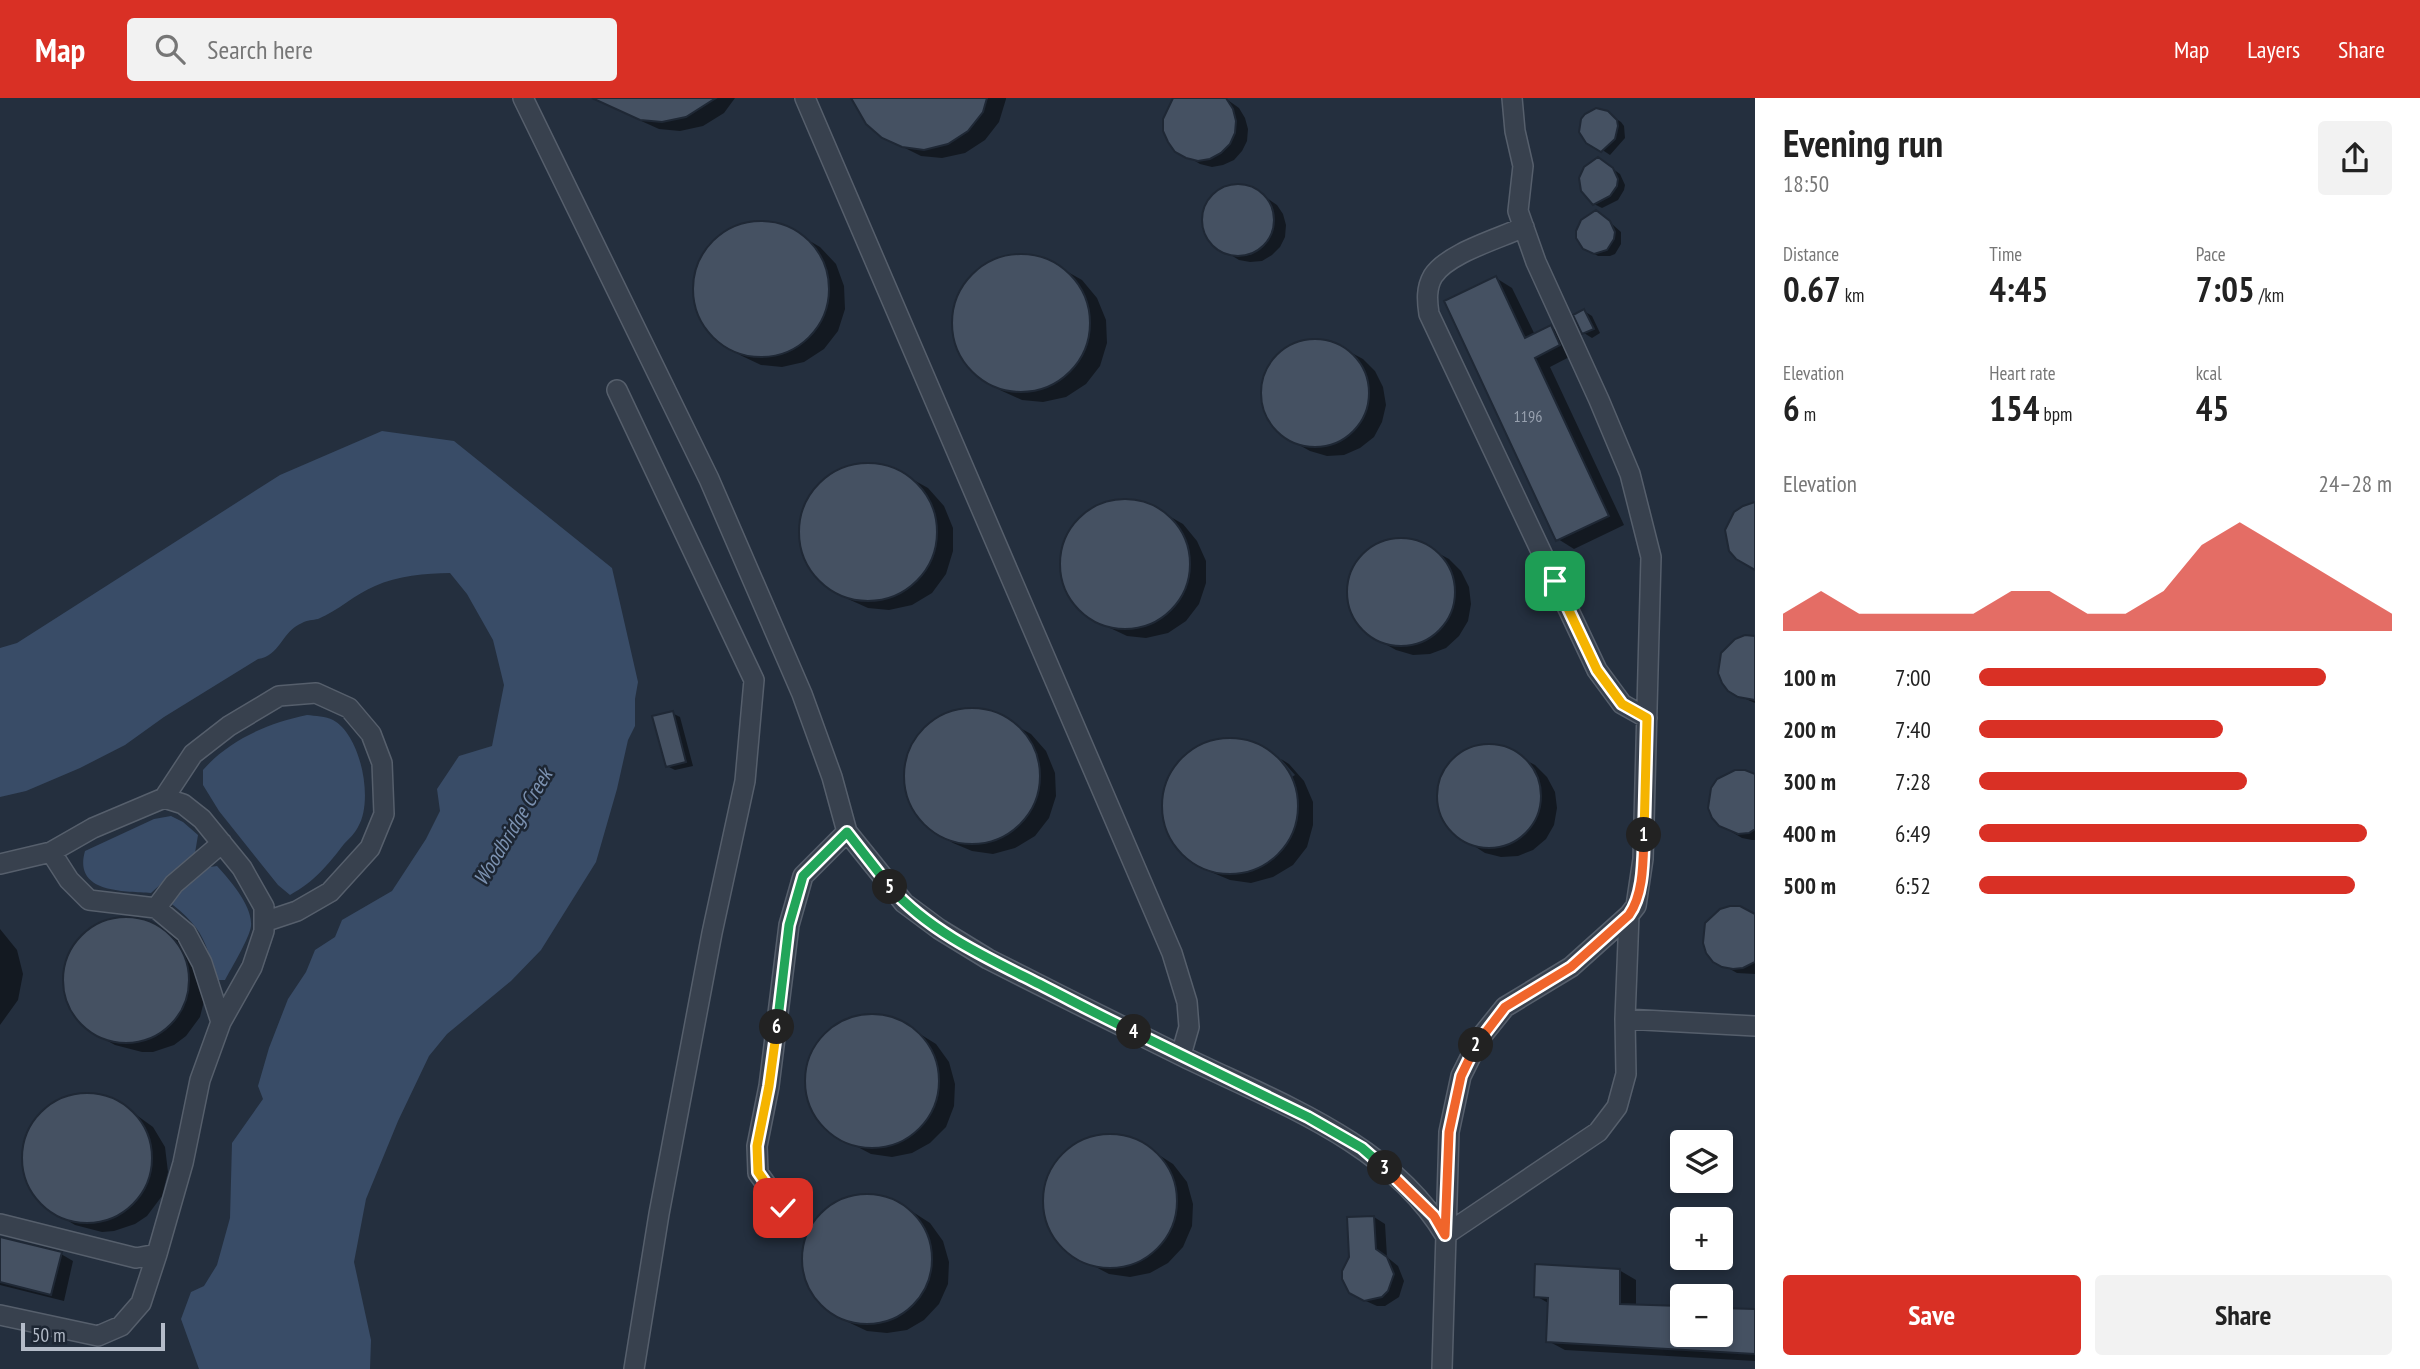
<!DOCTYPE html>
<meta charset="utf-8">
<style>
body{margin:0;font-family:"PT Sans Narrow",sans-serif;background:#f2f2f2;color:#222;height:100vh;display:flex;flex-direction:column;font-size:26px;white-space:nowrap}
*{box-sizing:border-box;margin:0}
p{font-size:23px;color:#767676}
.icon{flex:none;width:38px;height:38px;fill:none;stroke:currentColor;stroke-width:2;stroke-linecap:round;stroke-linejoin:round}
.map{position:relative;flex:1;overflow:hidden}
.panel{display:flex;flex-direction:column;background:#fff;width:665px}
.panel>*{flex:none}
.tools{position:absolute;left:1670px;top:1032px;display:grid;gap:14px}
.tools a{display:grid;place-items:center;width:63px;height:63px;border-radius:7px;background:#fff;box-shadow:0 4px 10px #0003;font-size:35px}
.scale{position:absolute;left:21px;bottom:18px;width:144px;box-sizing:border-box;padding-left:7px;border:4px solid #b4bcc9;border-top:0;font-size:19px;line-height:24px;white-space:nowrap;color:#b4bcc9;-webkit-text-stroke:5px #1d2633;paint-order:stroke}
.pin{position:absolute;display:grid;place-items:center;width:60px;height:60px;color:#fff;margin:-30px;border-radius:14px;box-shadow:0 4px 10px #0006}
.km{position:absolute;width:35px;height:35px;margin:-18px;border-radius:50%;background:#222;color:#fff;font-size:19px;line-height:35px;text-align:center}
.round{display:grid;place-items:center;flex:none;width:74px;height:74px;border-radius:7px;background:#f2f2f2}
.headline{display:flex;align-items:center;justify-content:space-between;height:119px;padding:0 28px}
h1{font-size:38px;font-weight:800;line-height:52px}
.stats{display:grid;grid-template-columns:repeat(3,1fr);gap:10px;height:119px;padding:7px 28px}
.stats div{display:grid;align-content:center}
.stats b{font-size:35px;font-weight:800}
.stats small{font-size:19px;font-weight:400}
.stats p{font-size:19px}
.chart{height:196px;padding:14px 28px}
.chart p{display:flex;justify-content:space-between}
.chart svg{width:100%;height:126px;margin-top:7px;fill:#d93025;opacity:.7}
.primary-button{display:flex;gap:14px;margin-top:auto;padding:14px 28px}
.primary-button a{flex:1;height:80px;border-radius:7px;background:#d93025;color:#fff;font-size:28px;font-weight:800;line-height:80px;text-align:center}
.primary-button a+a{background:#f2f2f2;color:#222}
ul{padding:0 28px;list-style:none;font-size:23px}
li{display:grid;grid-template-columns:112px 84px 1fr;align-items:center;height:52px}
li i{height:18px;border-radius:9px;background:#d93025}
header{display:flex;align-items:center;gap:42px;box-sizing:border-box;height:98px;padding:0 35px;background:#d93025;color:#fff}
header strong{font-size:33px}
nav{display:flex;gap:38px;margin-inline-start:auto;font-size:24px}
.search{width:490px;height:63px;background:#f2f2f2;display:flex;align-items:center;gap:18px;box-sizing:border-box;padding:0 24px;border-radius:7px;color:#767676;font-size:26px}
main{display:flex;flex:1;min-height:0}
.map>svg:first-child{display:block}
.water{fill:#394c67}
.shadow{fill:#0007}
.building{fill:#455162;stroke:#1f2835;stroke-width:2}
.lines{fill:none;stroke-linecap:round;stroke-linejoin:round}
.minor-casing{stroke:#565f6c;stroke-width:22}
.minor{stroke:#38414e;stroke-width:19}
.split-1-casing{stroke:#fff;stroke-width:14}
.split-2-casing{stroke:#fff;stroke-width:14}
.split-3-casing{stroke:#fff;stroke-width:14}
.split-4-casing{stroke:#fff;stroke-width:14}
.split-5-casing{stroke:#fff;stroke-width:14}
.split-6-casing{stroke:#fff;stroke-width:14}
.split-7-casing{stroke:#fff;stroke-width:14}
.split-1{stroke:#f5b400;stroke-width:9}
.split-2{stroke:#f0652b;stroke-width:9}
.split-3{stroke:#f0652b;stroke-width:9}
.split-4{stroke:#22a559;stroke-width:9}
.split-5{stroke:#22a559;stroke-width:9}
.split-6{stroke:#22a559;stroke-width:9}
.split-7{stroke:#f5b400;stroke-width:9}
.labels{text-anchor:middle;stroke-width:5;stroke-linejoin:round;paint-order:stroke}
.number-label{font-size:16px;fill:#98a1af}
.water-label{font-size:21px;font-style:italic;fill:#7c92b1;stroke:#1d2633}
</style>
<header>
<strong>Map</strong>
<div class="search"><svg class="icon" aria-label="search" viewBox="0 0 24 24"><circle cx="10" cy="10" r="6"/><path d="M15 15l6 6"/></svg>Search here</div>
<nav><a>Map</a><a>Layers</a><a>Share</a></nav>
</header>
<main>
<div class="map">
<svg width="1755" height="1271" viewBox="0 0 1755 1271">
<rect width="100%" height="100%" fill="#242f3e"/>
<!-- water -->
<path class="water" d="M382,333l72,10 158,127 26,114 -3,17v27l-7,14 -11,49 -21,73 -55,88 -30,31 -64,53 -18,22 -31,65 -32,78 -12,63 17,78 -1,29h-171l-18,-50 10,-27 13,-6 13,-21 13,-47 2,-75 31,-44 -5,-13 11,-38 19,-49 18,-27 9,-22 20,-13 7,-17 50,-29 34,-52 14,-28 -3,-22 22,-33 33,-10 12,-61 -11,-45 -26,-46 -17,-21c-24,0 -53,3 -75,13 -20,8 -37,25 -57,33 -5,1 -11,1 -16,4 -20,8 -22,33 -44,36l-94,58 -39,28 -45,23 -54,23 -26,6v-149l17,-5 263,-168z
M307,617c8,1 19,1 26,5 28,15 41,81 25,107 -3,6 -9,12 -14,17 -17,22 -29,37 -54,51l-12,-10 -59,-74 -16,-26v-15c26,-30 65,-47 104,-55z
M171,718l12,6 15,13 -3,18 -44,40c-28,-2 -78,0 -66,-42l69,-32z
M217,768c12,13 36,40 34,60 -1,11 -20,43 -26,54h-9c-4,-11 -5,-23 -10,-34 -7,-19 -21,-32 -37,-44l34,-34z"/>
<!-- shadow -->
<path class="shadow" d="M608,0h127l-11,15 -21,13 -23,5 -21,-2 -20,-9 -18,-11z
M856,0h150v1l-7,23 -14,18 -20,13 -23,5 -21,-2 -38,-19z
M1225,0l14,10 6,10 3,11 -1,12 -5,10 -8,9 -11,5 -11,2 -12,-3 -23,-14 -13,-31 10,-20z
M1602,12l19,12 3,4 1,12 -15,17 -27,-18z
M1599,61l21,15 5,11 -1,5 -6,10 -16,8 -8,-4z
M1233,87l11,1 11,4 22,15 6,9 3,11 -1,12 -5,10 -8,8 -10,6 -12,1 -11,-2 -23,-14 -8,-9 -4,-22 3,-10 6,-10 9,-6z
M1604,119l17,15v12l-6,10 -5,2h-12l-14,-8z
M759,124l23,3 38,22 16,17 8,22 1,23 -7,22 -14,18 -20,13 -22,5 -21,-2 -19,-9 -18,-10 -15,-14 -11,-19 -4,-20 2,-21 9,-19 13,-16 19,-11z
M1020,157l23,3 39,22 15,18 9,22 1,23 -7,23 -14,18 -20,13 -23,5 -21,-2 -20,-9 -18,-10 -15,-15 -11,-18 -5,-21 3,-21 8,-20 14,-16 19,-10z
M1496,180l16,10 23,47 16,-8 16,10 8,17 -25,13 74,158 -50,24 -16,-10z
M1584,213l8,5 8,17 -8,5 -8,-5z
M1312,241l17,2 34,18 12,12 8,16 3,18 -4,17 -8,15 -14,11 -16,7 -17,1 -17,-5 -18,-10 -14,-10 -10,-14 -6,-17 1,-17 6,-17 11,-13 15,-10z
M866,365l24,4 38,21 16,18 9,22v23l-7,23 -14,19 -20,12 -23,5 -21,-2 -20,-9 -17,-10 -16,-14 -11,-19 -4,-21 2,-21 9,-20 14,-16 18,-10z
M1124,402l22,3 37,21 14,17 9,20v22l-7,21 -13,17 -18,12 -22,5 -19,-2 -19,-9 -17,-10 -15,-13 -10,-17 -4,-20 2,-20 8,-18 13,-15 18,-10z
M1397,441l18,2 34,18 12,12 8,16 2,17 -3,17 -9,15 -13,12 -16,6 -17,1 -17,-5 -18,-10 -14,-10 -10,-14 -6,-16 1,-18 6,-16 11,-14 14,-9z
M1755,540v65l-16,-7z
M970,611l23,4 38,21 15,17 9,22 1,23 -7,22 -14,18 -20,12 -22,6 -21,-3 -19,-8 -18,-11 -15,-14 -11,-18 -4,-20 2,-21 9,-19 14,-16 17,-10z
M672,615l8,4 13,49 -18,4 -8,-4z
M1228,641l23,4 20,11 21,23 3,-2 -14,-16 8,5 15,17 9,21v23l-6,22 -14,18 -20,12 -22,6 -21,-3 -19,-8 -17,-11 -16,-14 -10,-18 -4,-20 2,-21 8,-19 14,-15 18,-10z
M1486,648l16,2 33,17 12,12 8,15 2,16 -3,17 -8,14 -13,11 -15,6 -17,1 -16,-4 -17,-11 -14,-9 -10,-14 -5,-15v-17l6,-16 10,-13 15,-9z
M1755,678v64h-3l-10,-2 -22,-13 -10,-17 -1,-10 3,-9z
M1755,817v59l-18,-1 -23,-13z
M119,820l31,3 17,11 26,20 13,41 -6,24 -14,19 -12,9 -21,7h-11l-27,-7 -18,-10 -20,-17 -10,-20 -3,-25 6,-20 12,-18 19,-13z
M0,831l17,21 6,24 -5,26 -18,25z
M877,917l22,6 37,23 13,18 6,22 -1,22 -8,21 -16,16 -18,10 -20,4 -21,-3 -36,-19 -15,-15 -10,-18 -3,-20 3,-21 9,-18 16,-16 20,-10z
M85,996l26,5 17,10 25,18 12,20 3,25 -6,24 -15,20 -12,8 -21,7 -12,1 -27,-7 -18,-11 -21,-17 -10,-20 -3,-25 6,-21 13,-18 19,-14z
M1116,1037l21,6 36,23 14,18 6,22 -1,22 -9,21 -15,16 -18,10 -20,4 -21,-3 -36,-19 -15,-15 -9,-18 -4,-20 3,-21 9,-18 16,-16 20,-9z
M872,1097l22,5 36,23 13,18 6,21 -1,22 -9,20 -15,16 -17,10 -20,3 -20,-2 -19,-9 -17,-10 -15,-15 -9,-17 -4,-20 3,-20 9,-19 16,-15 19,-9z
M1374,1119l11,7 2,33 11,9 6,15 -5,16 -14,9h-8l-20,-9z
M0,1140l61,16 12,7 -9,40 -64,-16z
M1619,1172l17,10v26l46,29h38l35,-24v50l-190,-11 -17,-9 2,-37 -14,-8z"/>
<!-- building -->
<path class="building" d="M592,0h124l-30,19 -24,5 -22,-2z
M851,0h136l-4,14 -15,19 -20,13 -24,6 -22,-3 -20,-9 -16,-14z
M1173,0h53l7,11 3,12 -1,12 -5,11 -9,9 -11,6 -12,2 -12,-3 -11,-6 -7,-10 -5,-11v-12z
M1596,10l12,3 9,9 1,6 -3,13 -14,13 -15,-9 -7,-11 2,-13 4,-5z
M1598,59l15,11 5,11 -1,7 -7,10 -17,9 -12,-14 -2,-13 5,-11z
M1202 122a36 36 0 1 1 72 0a36 36 0 1 1-72 0Z
M1596,112l14,11 5,11 -1,7 -7,11 -13,4 -11,-5 -7,-11v-7l5,-11z
M693 191a68 68 0 1 1 136 0a68 68 0 1 1-136 0Z
M952 225a69 69 0 1 1 138 0a69 69 0 1 1-138 0Z
M1496,178l29,62 26,-13 9,20 -25,13 74,158 -53,25 -112,-240z
M1584,211l10,20 -12,5 -9,-19z
M1261 295a54 54 0 1 1 108 0a54 54 0 1 1-108 0Z
M799 434a69 69 0 1 1 138 0a69 69 0 1 1-138 0Z
M1060 466a65 65 0 1 1 130 0a65 65 0 1 1-130 0Z
M1755,404v68l-19,-11 -7,-8 -4,-21 9,-18 9,-6z
M1347 494a54 54 0 1 1 108 0a54 54 0 1 1-108 0Z
M1745,537l10,1v64l-17,-3 -10,-6 -6,-8 -4,-10 3,-20 14,-14z
M904 678a68 68 0 1 1 136 0a68 68 0 1 1-136 0Z
M673,613l13,51 -20,5 -14,-51z
M1162 708a68 68 0 1 1 136 0a68 68 0 1 1-136 0Z
M1437 698a52 52 0 1 1 104 0a52 52 0 1 1-104 0Z
M1735,672h10l10,4v55l-6,4 -11,1 -19,-8 -7,-8 -4,-10 3,-20 6,-9z
M1730,808h10l15,8v48l-12,6 -10,1 -11,-2 -9,-5 -7,-9 -3,-10 2,-20 15,-14z
M63 882a63 63 0 1 1 126 0a63 63 0 1 1-126 0Z
M805 983a67 67 0 1 1 134 0a67 67 0 1 1-134 0Z
M22 1060a65 65 0 1 1 130 0a65 65 0 1 1-130 0Z
M1043 1103a67 67 0 1 1 134 0a67 67 0 1 1-134 0Z
M802 1161a65 65 0 1 1 130 0a65 65 0 1 1-130 0Z
M1374,1118l2,33 11,8 7,17 -6,17 -6,6 -18,4 -15,-8 -7,-14v-8l7,-14 -2,-40z
M0,1139l62,15 -11,43 -51,-13z
M1535,1166l85,5v35l62,2v29h38v-27l35,1v45l-209,-12 2,-44 -14,-1z"/>
<g class="lines">
<defs>
<path id="minor" d="M523,0l186,381 93,215 30,83 15,55 57,71 35,26 49,30c65,33 131,66 196,98 92,45 206,85 261,178l153,-103 19,-25 9,-33 -1,-55 4,-104
M805,0l367,855 15,49 2,25 -8,28
M1524,129c-26,12 -76,26 -91,49 -7,12 -6,25 -4,38l168,356 25,34 25,14
M617,292l137,290 -9,101 -33,152 -53,281 -25,155
M164,700l29,-44 36,-28 50,-30 37,-3 33,15 22,26 11,29 2,51 -14,34 -40,44 -33,19 -33,11
M51,754l18,28 20,20 67,8 30,25 16,30 19,59
M0,766l51,-12 42,-24 71,-30 19,6 19,15 40,49 22,39v24l-12,36 -31,55 -21,58 -17,83 -26,91 -21,4 -136,-34
M156,810l18,-24 48,-41
M1625,921l130,7
M783,1110l-25,-35 -1,-27 12,-60 20,-161 14,-49 44,-44
M0,1217l98,21 23,-10 20,-23 16,-49
M1442,1271l7,-237 12,-56 19,-38 25,-31 66,-40 58,-52 7,-9 7,-47 8,-302 -21,-83 -31,-74 -63,-138 -18,-51 5,-45 -8,-35 -3,-33"/>
</defs>
<!-- minor casing -->
<use href="#minor" class="minor-casing"/>
<!-- minor -->
<use href="#minor" class="minor"/>
</g>
<g class="lines">
<defs>
<path id="split-1" d="M1555,483l42,89 25,34 25,14 -3,117"/>
<path id="split-2" d="M1476,947l29,-38 66,-40 58,-52c15,-21 14,-55 15,-80"/>
<path id="split-3" d="M1385,1070l49,48 11,19 4,-103 12,-56 15,-31"/>
<path id="split-4" d="M1134,934l174,85 54,31 23,20"/>
<path id="split-5" d="M890,789c38,43 93,69 143,94 34,17 67,35 101,51"/>
<path id="split-6" d="M777,929l12,-102 14,-49 44,-44 43,55"/>
<path id="split-7" d="M777,929l-8,59 -12,60 1,26 25,36"/>
</defs>
<!-- split-1 casing -->
<use href="#split-1" class="split-1-casing"/>
<!-- split-2 casing -->
<use href="#split-2" class="split-2-casing"/>
<!-- split-3 casing -->
<use href="#split-3" class="split-3-casing"/>
<!-- split-4 casing -->
<use href="#split-4" class="split-4-casing"/>
<!-- split-5 casing -->
<use href="#split-5" class="split-5-casing"/>
<!-- split-6 casing -->
<use href="#split-6" class="split-6-casing"/>
<!-- split-7 casing -->
<use href="#split-7" class="split-7-casing"/>
<!-- split-1 -->
<use href="#split-1" class="split-1"/>
<!-- split-2 -->
<use href="#split-2" class="split-2"/>
<!-- split-3 -->
<use href="#split-3" class="split-3"/>
<!-- split-4 -->
<use href="#split-4" class="split-4"/>
<!-- split-5 -->
<use href="#split-5" class="split-5"/>
<!-- split-6 -->
<use href="#split-6" class="split-6"/>
<!-- split-7 -->
<use href="#split-7" class="split-7"/>
</g>
<g class="labels">
<!-- number labels -->
<g class="number-label">
<text x="1528" y="324">1196</text>
</g>
<!-- water labels -->
<g class="water-label">
<text transform="translate(513 729) rotate(-59)" y="7">Woodbridge Creek</text>
</g>
</g>
</svg>
<div class="tools">
<a><svg class="icon" aria-label="layers" viewBox="0 0 24 24"><path d="M12 4l9 5-9 5-9-5zM3 14l9 5 9-5"/></svg></a>
<a>+</a>
<a>−</a>
</div>
<div class="scale">50 m</div>
<div class="pin" style="left:1555px;top:483px;background:#1e9e55"><svg class="icon" aria-label="arrive" viewBox="0 0 24 24"><path d="M6 21V4h12l-3 4 3 4H6"/></svg></div>
<div class="pin" style="left:783px;top:1110px;background:#d93025"><svg class="icon" aria-label="check" viewBox="0 0 24 24"><path d="M5 12l5 5 9-10"/></svg></div>
<b class="km" style="left:1644px;top:737px">1</b>
<b class="km" style="left:1476px;top:947px">2</b>
<b class="km" style="left:1385px;top:1070px">3</b>
<b class="km" style="left:1134px;top:934px">4</b>
<b class="km" style="left:890px;top:789px">5</b>
<b class="km" style="left:777px;top:929px">6</b>
</div>
<section class="panel">
<div class="headline"><div><h1>Evening run</h1><p>18:50</p></div><a class="round"><svg class="icon" aria-label="share" viewBox="0 0 24 24"><path d="M12 15V3M7 8l5-5 5 5M5 13v7h14v-7"/></svg></a></div>
<div class="stats">
<div><p>Distance</p><b>0.67<small> km</small></b></div>
<div><p>Time</p><b>4:45</b></div>
<div><p>Pace</p><b>7:05<small> /km</small></b></div>
</div>
<div class="stats">
<div><p>Elevation</p><b>6<small> m</small></b></div>
<div><p>Heart rate</p><b>154<small> bpm</small></b></div>
<div><p>kcal</p><b>45</b></div>
</div>
<div class="chart"><p><span>Elevation</span>24–28 m</p>
<svg viewBox="0 0 160 44" preserveAspectRatio="none"><path d="M0 44V38L10 30L20 38L30 38L40 38L50 38L60 30L70 30L80 38L90 38L100 30L110 14L120 6L130 14L140 22L150 30L160 38V44z"/></svg>
</div>
<ul>
<li><b>100 m</b>7:00<i style="width:84%"></i></li>
<li><b>200 m</b>7:40<i style="width:59%"></i></li>
<li><b>300 m</b>7:28<i style="width:65%"></i></li>
<li><b>400 m</b>6:49<i style="width:94%"></i></li>
<li><b>500 m</b>6:52<i style="width:91%"></i></li>
</ul>
<div class="primary-button"><a>Save</a><a>Share</a></div>
</section>
</main>
